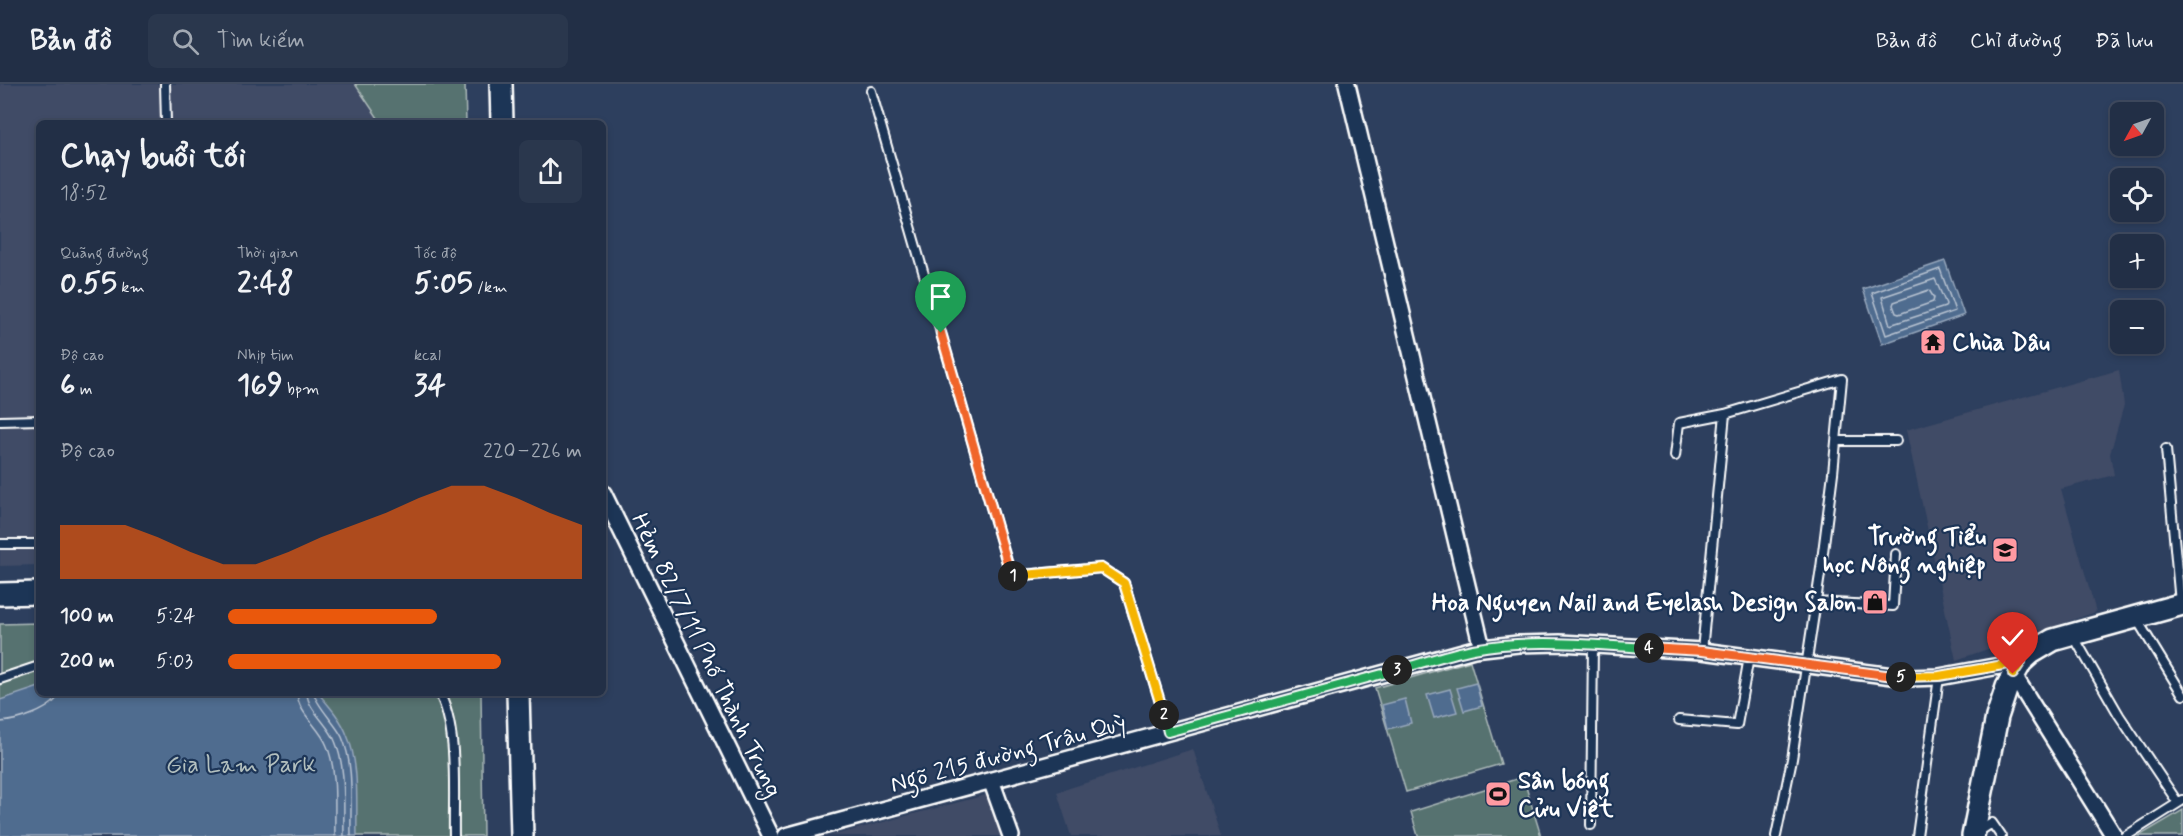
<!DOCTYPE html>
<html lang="vi">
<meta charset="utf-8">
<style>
body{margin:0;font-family:Mynerve,sans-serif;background:#2a374d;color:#f1f3f6;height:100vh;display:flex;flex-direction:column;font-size:22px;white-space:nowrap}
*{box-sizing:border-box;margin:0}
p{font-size:20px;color:#a2a9b3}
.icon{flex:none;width:33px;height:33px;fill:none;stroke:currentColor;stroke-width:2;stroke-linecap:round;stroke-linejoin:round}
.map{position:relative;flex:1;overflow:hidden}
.side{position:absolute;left:36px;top:36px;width:570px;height:576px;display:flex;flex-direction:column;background:#222f46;border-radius:9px;box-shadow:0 3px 9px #0003,0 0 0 2px #3f4a5f}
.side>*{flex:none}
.needle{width:39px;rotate:230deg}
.tools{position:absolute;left:2110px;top:18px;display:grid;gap:12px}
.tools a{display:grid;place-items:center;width:54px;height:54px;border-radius:9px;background:#222f46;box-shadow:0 3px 9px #0003,0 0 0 2px #3f4a5f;font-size:30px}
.pin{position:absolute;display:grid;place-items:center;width:51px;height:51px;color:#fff;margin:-62px -26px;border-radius:50% 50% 50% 0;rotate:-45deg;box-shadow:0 0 6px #0007}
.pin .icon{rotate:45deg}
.km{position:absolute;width:30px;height:30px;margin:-15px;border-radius:50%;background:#222;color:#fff;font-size:16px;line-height:30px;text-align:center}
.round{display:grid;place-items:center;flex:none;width:63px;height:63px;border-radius:9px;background:#2a374d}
.headline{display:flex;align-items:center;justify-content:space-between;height:102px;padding:0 24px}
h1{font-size:33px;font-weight:800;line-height:45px}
.stats{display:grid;grid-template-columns:repeat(3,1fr);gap:9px;height:102px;padding:6px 24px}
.stats div{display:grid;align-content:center}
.stats b{font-size:30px;font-weight:800}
.stats small{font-size:16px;font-weight:400}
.stats p{font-size:16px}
.chart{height:168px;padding:12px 24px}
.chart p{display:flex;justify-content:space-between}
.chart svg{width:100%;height:108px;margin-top:6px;fill:#ea580c;opacity:.7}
ul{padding:0 24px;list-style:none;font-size:20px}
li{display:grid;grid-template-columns:96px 72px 1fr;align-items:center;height:45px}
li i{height:15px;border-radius:8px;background:#ea580c}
header{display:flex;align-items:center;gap:36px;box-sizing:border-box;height:84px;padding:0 30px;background:#222f46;border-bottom:2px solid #3f4a5f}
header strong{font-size:28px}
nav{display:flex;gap:33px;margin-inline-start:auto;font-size:21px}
.search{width:420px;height:54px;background:#2a374d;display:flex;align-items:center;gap:15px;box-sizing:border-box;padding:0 21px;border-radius:9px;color:#a2a9b3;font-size:22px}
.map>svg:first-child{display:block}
.built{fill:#404b66}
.green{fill:#577270;stroke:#abb8b8;stroke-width:1.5}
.water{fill:#506c8f;stroke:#96a7bc;stroke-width:1.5}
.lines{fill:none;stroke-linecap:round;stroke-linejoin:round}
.shore{stroke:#b9c4d2;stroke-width:1.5}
.lane-casing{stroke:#fff;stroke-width:12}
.street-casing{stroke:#fff;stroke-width:20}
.secondary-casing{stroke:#fff;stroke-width:26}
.lane{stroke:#1d3557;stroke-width:8}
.street{stroke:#1d3557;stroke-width:15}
.secondary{stroke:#1d3557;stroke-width:21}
.split-1-casing{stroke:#fff;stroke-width:12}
.split-2-casing{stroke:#fff;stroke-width:12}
.split-3-casing{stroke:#fff;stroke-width:12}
.split-4-casing{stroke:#fff;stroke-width:12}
.split-5-casing{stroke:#fff;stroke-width:12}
.split-6-casing{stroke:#fff;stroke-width:12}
.split-1{stroke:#f0652b;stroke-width:8}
.split-2{stroke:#f5b400;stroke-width:8}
.split-3{stroke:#22a559;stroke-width:8}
.split-4{stroke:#22a559;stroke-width:8}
.split-5{stroke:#f0652b;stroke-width:8}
.split-6{stroke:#f5b400;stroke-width:8}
.labels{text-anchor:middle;stroke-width:4.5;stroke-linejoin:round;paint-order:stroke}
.poi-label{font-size:24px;font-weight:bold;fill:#fff;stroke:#1d3557;text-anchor:start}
.street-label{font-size:24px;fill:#fff;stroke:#1d3557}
.park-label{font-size:24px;fill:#b3c0bf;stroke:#1d3557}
</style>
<header>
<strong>Bản đồ</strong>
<div class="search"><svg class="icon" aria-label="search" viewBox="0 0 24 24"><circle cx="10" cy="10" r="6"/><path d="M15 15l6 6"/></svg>Tìm kiếm</div>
<nav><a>Bản đồ</a><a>Chỉ đường</a><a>Đã lưu</a></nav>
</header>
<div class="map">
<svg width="2183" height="752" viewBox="0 0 2183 752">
<rect width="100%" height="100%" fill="#2d3f5e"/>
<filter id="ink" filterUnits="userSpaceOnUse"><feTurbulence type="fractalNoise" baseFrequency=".0167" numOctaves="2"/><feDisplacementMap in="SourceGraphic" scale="12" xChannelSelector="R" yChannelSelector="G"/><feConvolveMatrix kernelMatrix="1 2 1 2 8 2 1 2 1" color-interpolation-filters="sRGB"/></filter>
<g filter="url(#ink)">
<!-- built -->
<path class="built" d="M0,0h355l23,34v5h-339v442l-39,1z
M2119,286l5,35 -14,49 4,21 -53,14 35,123 -140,48 -50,-230z
M1193,665l28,87h-150l-14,-44z
M990,711l16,41h-176l156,-41z"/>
<!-- green -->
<path class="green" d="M355,0h110l1,39h-88v-5z
M39,539v70h442l2,143h-483v-212z
M1470,577l31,103 -95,28 -31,-104z
M1523,693l18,59h-123l-7,-24z
M2183,726v26h-44z"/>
<!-- water -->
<path class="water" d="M1945,177l19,54 -82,29 -19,-55z
M1476,599l6,23 -18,5 -7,-23z
M39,603v6h279c11,13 23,26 29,42 13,30 9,68 10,101h-357v-136z
M1450,605l7,23 -23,6 -7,-23z
M1405,615l6,24 -23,6 -6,-24z"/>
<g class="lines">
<!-- shore -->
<path class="shore" d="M1940,185l15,42 -69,24 -14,-42z
M1935,195l11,25 -1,3 -55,18 -8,-28z
M1929,206l5,8 -1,4 -34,12 -3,-1 -3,-8 1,-3z
M297,609c1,21 23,34 30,53 11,27 7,61 8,90
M307,609c0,16 22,32 28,48 12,29 8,64 9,95
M314,609c1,11 22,31 28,44 13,30 8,67 9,99
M0,638c18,-1 53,-12 60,-29"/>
<defs>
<path id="lane" d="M165,0l1,39
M871,7l140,485 90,-8 23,15 45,149
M0,337l39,-1
M1836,357h60
M2166,365l14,154
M1675,372l4,-33 46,-9 117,-35 -9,94 -12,95 -29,191 -16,77
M0,460h39
M1815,518l78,4 3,-52
M2136,534l47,77
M2074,551l4,9 41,71 59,88
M1702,567l23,-237
M0,595l39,-13
M439,609c20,34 14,103 15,143
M1679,636l58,5 12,-68
M1591,741l2,-180
M1977,749l15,-10 9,13
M1917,752l22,-159
M2126,752l57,-36"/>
<path id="street" d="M1347,0l135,564
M603,409l168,343
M2013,590l101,162
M991,696l20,56
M786,752l688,-187 44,-5 42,-1 142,8 206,27 31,-1 82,-15"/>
<path id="secondary" d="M501,0l1,39
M0,510l39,-1
M518,609l4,143
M1973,752l24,-119 10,-30 14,-25 10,-9 22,-13 130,-36"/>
</defs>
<!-- lane casing -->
<use href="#lane" class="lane-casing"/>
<!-- street casing -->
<use href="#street" class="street-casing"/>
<!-- secondary casing -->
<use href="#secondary" class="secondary-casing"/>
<!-- lane -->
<use href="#lane" class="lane"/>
<!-- street -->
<use href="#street" class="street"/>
<!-- secondary -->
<use href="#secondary" class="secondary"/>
</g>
</g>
<g class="lines" filter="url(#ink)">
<defs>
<path id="split-1" d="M941,249l70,243h2"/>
<path id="split-2" d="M1013,492l88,-8 23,15 40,132"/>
<path id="split-3" d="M1164,631l4,17 229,-62"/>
<path id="split-4" d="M1397,586c25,-7 51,-16 76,-21 58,-11 118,-4 176,-1"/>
<path id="split-5" d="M1649,564l53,3 199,26"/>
<path id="split-6" d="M1901,593l38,-1 82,-14 -8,12"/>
</defs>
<!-- split-1 casing -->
<use href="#split-1" class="split-1-casing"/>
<!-- split-2 casing -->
<use href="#split-2" class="split-2-casing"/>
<!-- split-3 casing -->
<use href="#split-3" class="split-3-casing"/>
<!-- split-4 casing -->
<use href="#split-4" class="split-4-casing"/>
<!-- split-5 casing -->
<use href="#split-5" class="split-5-casing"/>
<!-- split-6 casing -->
<use href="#split-6" class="split-6-casing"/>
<!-- split-1 -->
<use href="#split-1" class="split-1"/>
<!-- split-2 -->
<use href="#split-2" class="split-2"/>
<!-- split-3 -->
<use href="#split-3" class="split-3"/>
<!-- split-4 -->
<use href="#split-4" class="split-4"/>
<!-- split-5 -->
<use href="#split-5" class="split-5"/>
<!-- split-6 -->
<use href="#split-6" class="split-6"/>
</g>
<!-- icons -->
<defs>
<symbol id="temple-square" viewBox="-11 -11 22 22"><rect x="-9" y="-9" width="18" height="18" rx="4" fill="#ff9aa2" stroke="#1d3557"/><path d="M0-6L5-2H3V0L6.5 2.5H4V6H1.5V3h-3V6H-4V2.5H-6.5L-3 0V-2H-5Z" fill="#111"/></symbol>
<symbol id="school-square" viewBox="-11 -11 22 22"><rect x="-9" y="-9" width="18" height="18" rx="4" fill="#ff9aa2" stroke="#1d3557"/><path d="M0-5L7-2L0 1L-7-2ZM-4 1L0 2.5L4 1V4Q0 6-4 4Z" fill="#111"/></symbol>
<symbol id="shop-square" viewBox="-11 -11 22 22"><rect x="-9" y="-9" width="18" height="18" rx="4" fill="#ff9aa2" stroke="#1d3557"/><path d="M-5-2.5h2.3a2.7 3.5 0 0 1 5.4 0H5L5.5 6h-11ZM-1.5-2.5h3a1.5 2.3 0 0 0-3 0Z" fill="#111"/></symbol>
<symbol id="stadium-square" viewBox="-11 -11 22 22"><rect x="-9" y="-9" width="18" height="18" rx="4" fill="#ff9aa2" stroke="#1d3557"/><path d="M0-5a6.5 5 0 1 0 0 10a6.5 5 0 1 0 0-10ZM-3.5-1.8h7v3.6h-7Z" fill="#111"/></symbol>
</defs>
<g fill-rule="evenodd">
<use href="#temple-square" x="1918" y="243" width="30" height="30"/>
<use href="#school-square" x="1990" y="451" width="30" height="30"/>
<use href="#shop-square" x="1860" y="503" width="30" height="30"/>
<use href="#stadium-square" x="1483" y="695" width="30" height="30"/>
</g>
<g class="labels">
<!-- poi labels -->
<g class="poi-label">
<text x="1952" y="266">Chùa Dâu</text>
<text x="1986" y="460" text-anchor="end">Trường Tiểu<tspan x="1986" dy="28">học Nông nghiệp</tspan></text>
<text x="1856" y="526" text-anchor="end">Hoa Nguyen Nail and Eyelash Design Salon</text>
<text x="1518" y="704">Sân bóng<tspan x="1518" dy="28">Cửu Việt</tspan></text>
</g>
<!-- street labels -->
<g class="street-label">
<text transform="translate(707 571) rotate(64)" y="8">Hẻm 82/7/11 Phố Thành Trung</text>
<text transform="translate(1008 669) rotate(-15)" y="8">Ngõ 215 đường Trâu Quỳ</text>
</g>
<!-- park labels -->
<g class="park-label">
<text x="241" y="688">Gia Lam Park</text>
</g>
</g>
</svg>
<div class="tools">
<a><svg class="needle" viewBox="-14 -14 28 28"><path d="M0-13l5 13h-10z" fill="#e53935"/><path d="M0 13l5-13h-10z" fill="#a2a9b3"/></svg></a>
<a><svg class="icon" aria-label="locate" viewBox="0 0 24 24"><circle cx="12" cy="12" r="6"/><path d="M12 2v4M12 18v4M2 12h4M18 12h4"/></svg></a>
<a>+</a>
<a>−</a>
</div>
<div class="pin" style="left:941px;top:249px;background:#1e9e55"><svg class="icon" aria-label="arrive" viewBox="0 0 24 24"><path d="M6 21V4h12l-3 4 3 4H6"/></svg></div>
<div class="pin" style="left:2013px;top:590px;background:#d93025"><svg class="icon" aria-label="check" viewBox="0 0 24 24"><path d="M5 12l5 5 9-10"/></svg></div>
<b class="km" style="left:1013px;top:492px">1</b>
<b class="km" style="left:1164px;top:631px">2</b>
<b class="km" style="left:1397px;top:586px">3</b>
<b class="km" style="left:1649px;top:564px">4</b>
<b class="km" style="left:1901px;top:593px">5</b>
<section class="side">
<div class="headline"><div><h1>Chạy buổi tối</h1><p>18:52</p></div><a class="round"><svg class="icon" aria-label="share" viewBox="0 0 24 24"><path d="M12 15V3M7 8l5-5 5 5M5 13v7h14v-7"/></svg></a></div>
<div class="stats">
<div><p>Quãng đường</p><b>0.55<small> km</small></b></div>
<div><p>Thời gian</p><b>2:48</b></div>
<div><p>Tốc độ</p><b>5:05<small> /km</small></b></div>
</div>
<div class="stats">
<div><p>Độ cao</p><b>6<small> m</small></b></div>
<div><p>Nhịp tim</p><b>169<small> bpm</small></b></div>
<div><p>kcal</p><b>34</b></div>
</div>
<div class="chart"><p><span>Độ cao</span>220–226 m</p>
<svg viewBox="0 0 160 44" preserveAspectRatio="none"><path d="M0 44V22L10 22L20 22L30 27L40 33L50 38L60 38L70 33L80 27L90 22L100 17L110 11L120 6L130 6L140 11L150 17L160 22V44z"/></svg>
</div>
<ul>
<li><b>100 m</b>5:24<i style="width:59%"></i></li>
<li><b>200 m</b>5:03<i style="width:77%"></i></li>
</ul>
</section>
</div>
